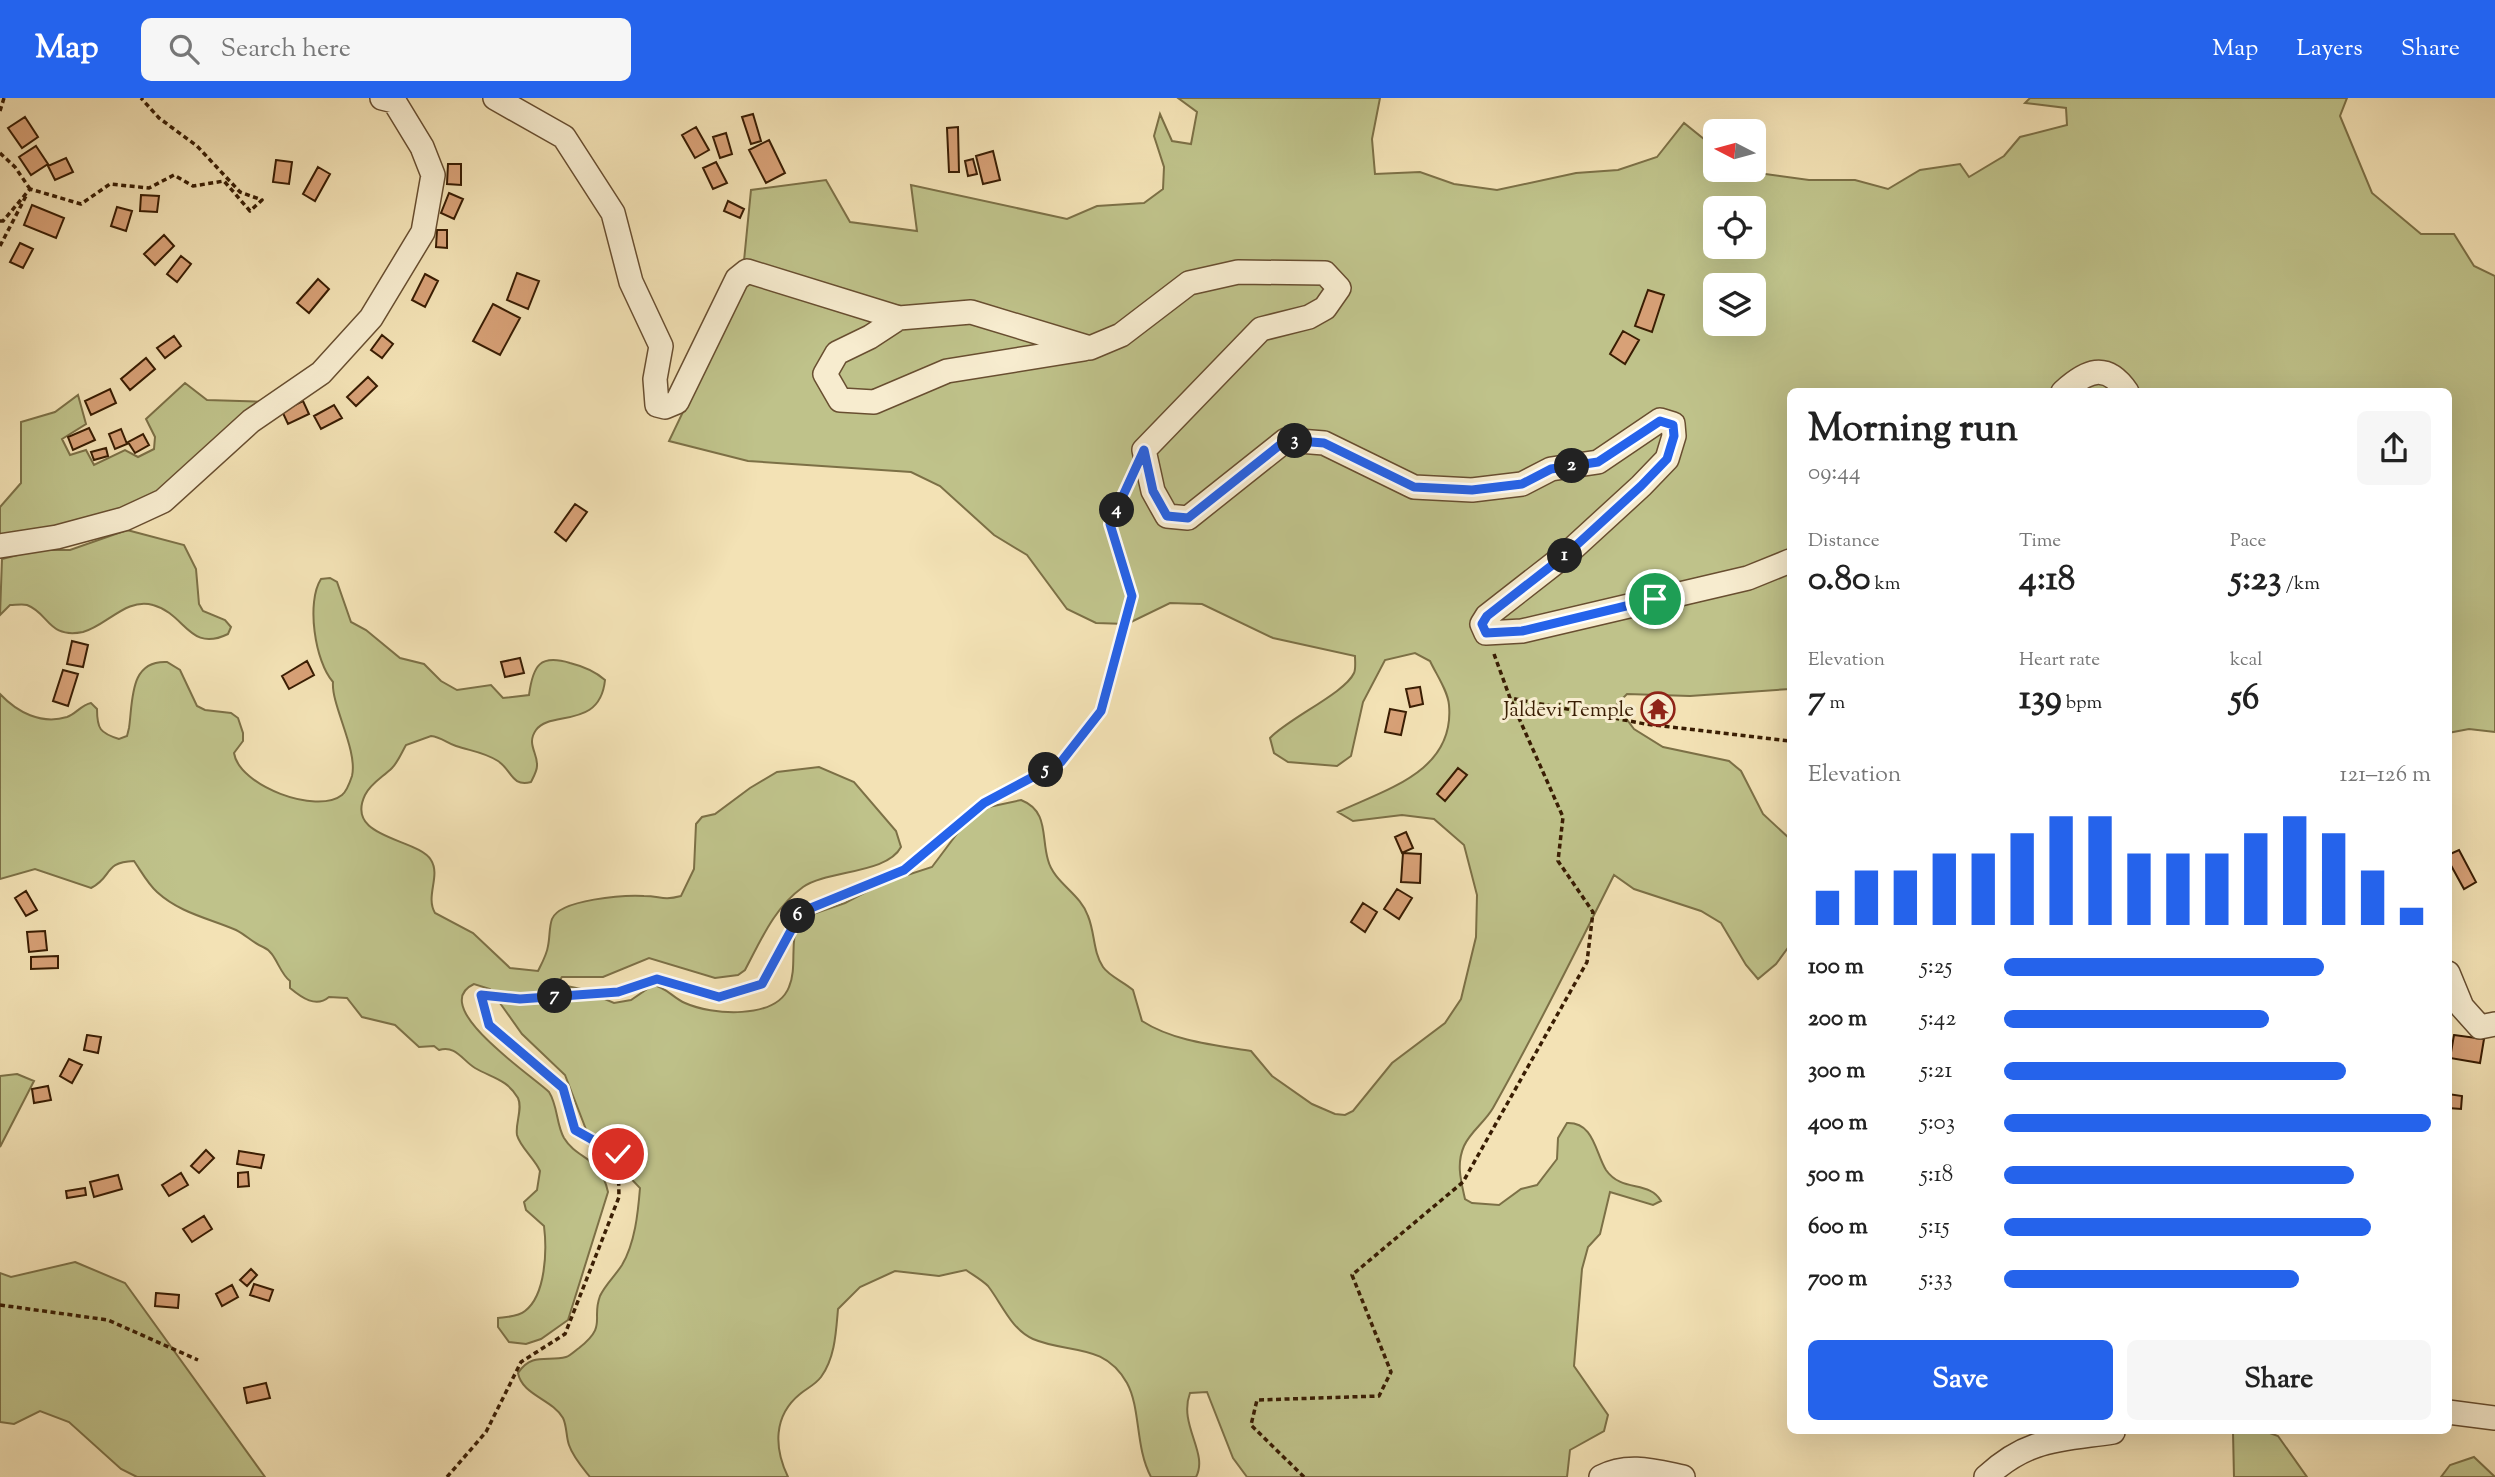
<!DOCTYPE html>
<meta charset="utf-8">
<style>
body{margin:0;font-family:"Sorts Mill Goudy",serif;background:#f6f6f6;color:#222;height:100vh;display:flex;flex-direction:column;font-size:26px;white-space:nowrap}
*{box-sizing:border-box;margin:0}
p{font-size:23px;color:#767676}
.icon{flex:none;width:38px;height:38px;fill:none;stroke:currentColor;stroke-width:2;stroke-linecap:round;stroke-linejoin:round}
.map{position:relative;flex:1;overflow:hidden}
.sheet{position:absolute;left:1787px;top:290px;width:665px;height:1046px;display:flex;flex-direction:column;background:#fff;border-radius:10px;box-shadow:0 7px 28px #0002}
.sheet>*{flex:none}
.needle{width:46px;rotate:276deg}
.tools{position:absolute;left:1703px;top:21px;display:grid;gap:14px}
.tools a{display:grid;place-items:center;width:63px;height:63px;border-radius:10px;background:#fff;box-shadow:0 7px 28px #0002;font-size:35px}
.pin{position:absolute;display:grid;place-items:center;width:60px;height:60px;color:#fff;margin:-30px;border:4px solid #fff;border-radius:50%;box-shadow:0 2px 7px #0007}
.km{position:absolute;width:35px;height:35px;margin:-18px;border-radius:50%;background:#222;color:#fff;font-size:19px;line-height:35px;text-align:center}
.round{display:grid;place-items:center;flex:none;width:74px;height:74px;border-radius:10px;background:#f6f6f6}
.head{display:flex;align-items:center;justify-content:space-between;height:119px;padding:0 21px}
h1{font-size:38px;font-weight:700;line-height:52px}
.figures{display:grid;grid-template-columns:repeat(3,1fr);gap:10px;height:119px;padding:7px 21px}
.figures div{display:grid;align-content:center}
.figures b{font-size:35px;font-weight:700}
.figures small{font-size:19px;font-weight:400}
.figures p{font-size:19px}
.chart{height:196px;padding:14px 21px}
.chart p{display:flex;justify-content:space-between}
.chart svg{width:100%;height:126px;margin-top:7px;stroke:#2563eb;stroke-width:6}
.cta{display:flex;gap:14px;margin-top:auto;padding:14px 21px}
.cta a{flex:1;height:80px;border-radius:10px;background:#2563eb;color:#fff;font-size:28px;font-weight:700;line-height:80px;text-align:center}
.cta a+a{background:#f6f6f6;color:#222}
ul{padding:0 21px;list-style:none;font-size:23px}
li{display:grid;grid-template-columns:112px 84px 1fr;align-items:center;height:52px}
li i{height:18px;border-radius:9px;background:#2563eb}
header{display:flex;align-items:center;gap:42px;box-sizing:border-box;height:98px;padding:0 35px;background:#2563eb;color:#fff}
header strong{font-size:33px}
nav{display:flex;gap:38px;margin-inline-start:auto;font-size:24px}
.search{width:490px;height:63px;background:#f6f6f6;display:flex;align-items:center;gap:18px;box-sizing:border-box;padding:0 24px;border-radius:10px;color:#767676;font-size:26px}
.map>svg:first-child{display:block}
.green{fill:#bfc28a;stroke:#7c7046;stroke-width:2;fill-rule:evenodd}
.building{fill:#d8a177;stroke:#391d03;stroke-width:2}
.lines{fill:none;stroke-linecap:round;stroke-linejoin:round}
.minor-casing{stroke:#684e30;stroke-width:26}
.path{stroke:#391d03;stroke-width:3.5;stroke-dasharray:5 3.5;stroke-linecap:butt}
.minor{stroke:#f7eccf;stroke-width:23}
.route-casing{stroke:#fff;stroke-width:14}
.route{stroke:#2563eb;stroke-width:9}
.labels{text-anchor:middle;stroke-width:6;stroke-linejoin:round;paint-order:stroke}
.poi-label{font-size:21px;fill:#391d03;stroke:#f7eccf;text-anchor:end}
</style>
<header>
<strong>Map</strong>
<div class="search"><svg class="icon" aria-label="search" viewBox="0 0 24 24"><circle cx="10" cy="10" r="6"/><path d="M15 15l6 6"/></svg>Search here</div>
<nav><a>Map</a><a>Layers</a><a>Share</a></nav>
</header>
<div class="map">
<svg width="2495" height="1379" viewBox="0 0 2495 1379">
<rect width="100%" height="100%" fill="#f3e2b5"/>
<filter id="stains"><feTurbulence type="fractalNoise" baseFrequency=".00286" numOctaves="4"/><feColorMatrix values="0 0 0 0 .2 0 0 0 0 .09 0 0 0 0 .02 0 0 0 .5 -.17"/></filter>
<radialGradient id="worn" r=".72"><stop offset=".6" stop-color="#630" stop-opacity="0"/><stop offset="1" stop-color="#630" stop-opacity=".3"/></radialGradient>
<!-- green -->
<path class="green" d="M1178,0h202l-8,41 3,35 45,-2 34,12 43,6 79,-17 42,-3 39,-13 27,-34 31,25v22h21l73,10h46l33,9 32,-19 40,-6 9,13 35,-21 16,-19 47,-12 -1,-17 -41,-5 5,-5h317l-7,18 32,77 49,41h33l20,32 21,10v456l-26,-3 -21,4v-341h-658v297l-100,7 -63,-2 -11,11 18,24 29,18 66,14 12,10 22,43 27,25v106l-14,19 -18,15 -12,-14 -25,-42 -20,-12 -67,-22 -20,-14c-39,78 -78,157 -121,233 -8,14 -23,24 -29,38 -8,18 -3,35 1,53l7,4 27,2 22,-16 16,-4 20,-26 1,-21 9,-15c27,-1 28,29 39,47 16,23 43,10 55,31l-8,4 -43,-13 -10,42 -12,13 -6,22 -8,97 34,49 -4,16 -34,19 -3,27h-320l-14,-19 -26,-66 -17,1c-12,32 19,60 6,84h-45c-16,-30 -10,-68 -24,-94 -23,-41 -59,-29 -94,-44 -22,-10 -31,-35 -45,-53 -6,-6 -15,-11 -22,-16l-27,6 -44,-5 -35,16 -22,22c-2,23 -3,49 -17,68 -6,8 -14,11 -21,17 -27,22 -26,54 -12,83h-198c-8,-10 -17,-20 -21,-32 -3,-8 -2,-19 -6,-27 -11,-19 -41,-23 -45,-45 14,-21 30,-11 48,-16 4,-1 10,-7 13,-9 29,-23 12,-28 21,-52 5,-11 15,-20 22,-31 13,-22 16,-52 18,-77l-53,-56 -22,-57 -43,-41 -32,-45 -16,-5c-48,22 60,93 75,108 9,14 7,32 15,46 14,23 36,17 44,54l-40,128 -27,19 -15,5 -17,-2 -11,-15v-9c8,-1 20,-1 27,-7 21,-16 22,-61 19,-85l-18,-16 -2,-8 13,-12 3,-19c-5,-12 -20,-24 -23,-36 -2,-12 6,-26 1,-37 -11,-19 -26,-20 -43,-30 -13,-8 -19,-23 -36,-18l-5,-4 -15,1 -24,-22 -33,-8 -15,-19 -18,-1c-13,11 -27,1 -39,-9v-7c-11,-8 -14,-29 -27,-34 -10,-4 -17,-12 -27,-17 -28,-12 -56,-17 -79,-38 -9,-8 -16,-21 -23,-31 -31,1 -21,16 -43,27l-56,-19 -35,10v-185c17,18 41,31 67,23 9,-3 14,-12 24,-14l6,6c0,20 3,24 22,30l8,-3 2,-8c4,-27 0,-68 38,-66l13,8 17,36 8,4 26,3 7,5 5,15v8l-9,12c5,33 83,62 108,42 5,-4 8,-13 10,-19 6,-26 -21,-71 -19,-94 -18,-20 -27,-80 -12,-103l9,-1 7,4 14,40 15,8 34,28 24,6 17,17 16,9 34,-5 12,13 26,-3c4,-30 11,-41 41,-32 12,3 26,9 35,17 -5,50 -55,30 -69,50 -10,14 2,23 1,36 0,5 -4,12 -6,16 -20,5 -19,-12 -33,-21 -14,-9 -27,-10 -42,-15 -9,-3 -15,-9 -25,-10l-25,9c-4,7 -8,17 -14,23 -9,9 -21,15 -27,27 -21,44 53,43 66,65 10,16 -6,36 4,53l38,20 37,35 28,3c4,-8 9,-17 10,-25 2,-9 1,-19 4,-27 8,-20 73,-24 92,-23 17,0 18,5 37,0l13,-27 2,-45 6,-7 13,-3 35,-26 27,-16 42,-5 35,15 42,49 5,16c-14,27 -74,23 -98,40 -29,21 -42,53 -58,83l-7,5 -23,3 -66,-20 -46,19h-41l-5,7 24,5 33,14 17,-3 22,-15c13,2 20,13 32,18 26,12 91,17 104,-16 8,-18 1,-42 8,-64l16,-9 32,-11 38,-20 49,-16 33,-44 24,-16 32,-7c28,11 20,37 27,60 6,23 32,33 40,56 7,17 5,36 15,51 6,9 21,15 30,23l9,31c31,20 72,24 109,30l21,25 40,28 23,10 10,1 8,-4 39,-48 53,-40 16,-24 15,-62 1,-42 -13,-50 -30,-26 -32,-4 -49,6 -15,-9c49,-23 117,-41 111,-107 -1,-14 -13,-31 -19,-44l-15,-8 -30,7 -22,42 -12,54 -14,10 -49,-4 -14,-9 -4,-15c19,-20 75,-45 84,-65 2,-4 1,-12 1,-17l-82,-18 -71,-34 -32,-1 -43,21 -31,-1 -29,-14 -40,-54 -33,-20 -54,-49 -29,-14 -163,-11 -79,-20 72,-150 10,-101 75,-10 24,42 67,9 -6,-46 156,34 30,-13 47,-3 19,-14 1,-22 -10,-31 6,-22 12,27 19,3 6,-32zM1715,110h39v39h-39zM1715,187h39v39h-39z
M185,285l22,17 61,2 -129,104 -139,38v-37l21,-24v-61l34,-10 23,-17 8,29 -24,15 8,16 16,-5 8,15 31,-15 13,7 16,-8 1,-12 -9,-18z
M127,432l57,15 12,24 3,35 4,7 22,9 6,7 -3,7c-39,19 -42,-20 -75,-29 -26,-8 -47,21 -70,27 -35,7 -34,-19 -56,-27 -4,-1 -12,0 -17,0l-10,10 2,-56 35,-9h33z
M17,976l17,7 -34,66v-71z
M75,1164l50,21 140,194h-128l-16,-8 -52,-47 -29,-11 -26,13 -14,-2v-149l11,4z
M2233,1334h34l11,4 29,41h-73z
M2474,1359l21,20h-54l9,-12z"/>
<!-- building -->
<path class="building" d="M753,16l8,27 -10,3 -9,-27z
M25,19l13,20 -16,11 -14,-20z
M696,29l13,23 -14,8 -13,-23z
M958,29l1,45h-10l-2,-44z
M726,35l6,21 -12,4 -7,-21z
M769,42l16,33 -19,10 -17,-33z
M36,48l12,18 -17,11 -12,-18z
M993,53l7,29 -17,4 -7,-28z
M66,60l7,14 -18,8 -7,-14z
M973,61l4,15 -9,2 -3,-15z
M276,62l16,2 -3,22 -16,-2z
M716,64l11,21 -14,6 -10,-21z
M448,66h13v21l-14,-1z
M318,69l12,7 -15,27 -12,-7z
M449,95l14,6 -9,20 -13,-6z
M141,97l18,1 -2,16 -17,-1z
M728,103l16,8 -4,9 -16,-7z
M32,107l32,13 -8,20 -32,-13z
M117,109l15,4 -6,20 -15,-5z
M437,132h10v18l-11,-1z
M164,137l10,11 -19,19 -11,-11z
M20,145l13,6 -10,19 -13,-6z
M181,158l10,8 -14,18 -10,-8z
M517,175l22,8 -11,28 -21,-9z
M425,176l13,7 -13,26 -13,-7z
M318,181l11,10 -20,24 -12,-10z
M1648,192l16,5 -12,37 -17,-6z
M493,206l27,14 -20,37 -27,-14z
M1623,233l16,9 -14,24 -15,-10z
M382,237l11,9 -11,14 -11,-8z
M174,238l7,10 -16,12 -8,-10z
M146,260l9,11 -25,21 -9,-11z
M368,279l9,9 -21,20 -9,-9z
M110,291l6,14 -25,12 -6,-14z
M303,303l6,13 -21,10 -6,-13z
M334,307l8,13 -21,11 -7,-13z
M89,330l6,12 -22,10 -5,-13z
M121,331l6,15 -12,5 -6,-15z
M143,336l6,11 -14,8 -7,-11z
M106,350l2,8 -14,4 -3,-8z
M575,406l12,8 -21,29 -11,-9z
M72,543l16,4 -5,22 -16,-3z
M520,560l4,15 -19,4 -4,-15z
M307,563l7,14 -25,14 -7,-13z
M63,572l15,4 -10,32 -15,-5z
M1420,589l3,17 -13,3 -4,-18z
M1656,604l8,2 -3,12 -8,-3z
M1390,611l16,3 -5,23 -16,-3z
M1458,670l9,7 -22,26 -8,-7z
M1406,734l7,16 -11,5 -7,-16z
M2459,752l17,32 -12,7 -16,-29v-5z
M1403,755l18,1 -1,29 -19,-1z
M1397,791l15,9 -13,21 -15,-10z
M26,793l11,19 -11,6 -11,-18z
M1363,805l14,9 -12,20 -14,-10z
M45,833l2,19 -18,2 -2,-20z
M58,858v12l-27,1v-12z
M87,937l14,2 -3,16 -14,-3z
M2454,937l30,4 -4,24 -30,-5z
M69,961l13,6 -10,18 -12,-7z
M48,988l3,14 -17,3 -2,-14z
M2448,996l14,2 -1,13 -13,-1z
M206,1052l8,8 -15,15 -8,-7z
M239,1053l25,4 -3,13 -24,-4z
M248,1074l1,14 -11,1v-14z
M181,1075l7,12 -19,11 -7,-11z
M118,1077l4,14 -28,8 -4,-15z
M85,1090l1,7 -19,3 -1,-7z
M204,1118l8,13 -20,13 -9,-13z
M251,1171l6,6 -10,11 -7,-6z
M254,1186l19,6 -4,11 -19,-6z
M232,1187l6,12 -16,9 -6,-12z
M156,1195l23,2 -1,13 -23,-2z
M266,1285l4,15 -23,5 -3,-15z"/>
<g class="lines">
<defs>
<path id="minor" d="M495,0l69,39 49,76 18,69 30,64 -6,33 2,26 8,2 12,-5 60,-123 10,-8 152,47 72,-6 119,36 31,-13 68,-52 49,-11 87,1 14,15 -14,20 -16,9 -48,12 -117,121 9,41 14,25 21,2 98,-78 38,3 90,44 58,3 50,-6 29,-15 47,-7 62,-42 13,4 1,12 -7,23 -26,27 -72,66 -82,64 -5,8 4,9 36,-2 226,-53 42,-17
M899,220l-29,19 -33,16 -12,21 15,26 34,2 73,-31 137,-22
M2063,294c23,-21 43,-31 64,0
M0,448l57,-9 67,-18 39,-18 88,-80 70,-48 50,-55 52,-86 10,-57 -11,-28 -28,-46 -12,-3
M2448,875l14,34 18,20 15,-3
M2448,1314l47,6
M1601,1379c27,-14 53,-6 82,0
M1986,1379c42,-39 73,-37 127,-45"/>
</defs>
<!-- minor casing -->
<use href="#minor" class="minor-casing"/>
<!-- path -->
<path class="path" d="M0,13l4,-13
M0,55l15,14 15,22
M0,123h3l27,-32 51,15 29,-20 39,4 25,-13 19,11 31,-5 26,30 12,-11 -22,-8 -43,-46 -38,-28 -18,-20
M0,148l26,-50
M1494,556l16,44 135,26 145,17
M0,1207l108,15 90,40
M447,1379l39,-45 35,-70 44,-28 54,-137 -1,-43 -43,-24 -12,-42 -74,-63 -8,-30 39,4 98,-7 39,-13 62,18 43,-13 39,-72 103,-42 80,-67 77,-41 40,-51 31,-115 -22,-72 19,-40
M1304,1379l-53,-52 6,-25 122,-4 12,-24 -39,-97 111,-93 124,-220 6,-50 -35,-51 5,-44 -53,-119"/>
<!-- minor -->
<use href="#minor" class="minor"/>
</g>
<g class="lines">
<defs>
<path id="route" d="M618,1056l-43,-24 -12,-42 -74,-63 -8,-30 39,4 98,-7 39,-13 62,18 43,-13 39,-72 103,-42 80,-67 77,-41 40,-51 31,-115 -22,-72 34,-74 9,41 14,25 21,2 98,-78 38,3 90,44 58,3 50,-6 29,-15 47,-7 62,-41 13,4 1,11 -7,23 -26,27 -72,66 -82,64 -5,8 4,9 36,-2 133,-32"/>
</defs>
<!-- route casing -->
<use href="#route" class="route-casing"/>
<!-- route -->
<use href="#route" class="route"/>
</g>
<!-- icons -->
<defs>
<symbol id="temple-ring" viewBox="-11 -11 22 22"><circle r="9.5" fill="#f7eccf" stroke="#8f2418" stroke-width="1.5"/><path d="M0-6L5-2H3V0L6.5 2.5H4V6H1.5V3h-3V6H-4V2.5H-6.5L-3 0V-2H-5Z" fill="#8f2418"/></symbol>
</defs>
<g fill-rule="evenodd">
<use href="#temple-ring" x="1639" y="592" width="38" height="38"/>
</g>
<g class="labels">
<!-- poi labels -->
<g class="poi-label">
<text x="1634" y="618">Jaldevi Temple</text>
</g>
</g>
<rect width="100%" height="100%" filter="url(#stains)"/>
<rect width="100%" height="100%" fill="url(#worn)"/>
</svg>
<div class="tools">
<a><svg class="needle" viewBox="-14 -14 28 28"><path d="M0-13l5 13h-10z" fill="#e53935"/><path d="M0 13l5-13h-10z" fill="#767676"/></svg></a>
<a><svg class="icon" aria-label="locate" viewBox="0 0 24 24"><circle cx="12" cy="12" r="6"/><path d="M12 2v4M12 18v4M2 12h4M18 12h4"/></svg></a>
<a><svg class="icon" aria-label="layers" viewBox="0 0 24 24"><path d="M12 4l9 5-9 5-9-5zM3 14l9 5 9-5"/></svg></a>
</div>
<div class="pin" style="left:1655px;top:501px;background:#1e9e55"><svg class="icon" aria-label="arrive" viewBox="0 0 24 24"><path d="M6 21V4h12l-3 4 3 4H6"/></svg></div>
<div class="pin" style="left:618px;top:1056px;background:#d93025"><svg class="icon" aria-label="check" viewBox="0 0 24 24"><path d="M5 12l5 5 9-10"/></svg></div>
<b class="km" style="left:1565px;top:458px">1</b>
<b class="km" style="left:1572px;top:368px">2</b>
<b class="km" style="left:1295px;top:343px">3</b>
<b class="km" style="left:1117px;top:412px">4</b>
<b class="km" style="left:1046px;top:672px">5</b>
<b class="km" style="left:798px;top:818px">6</b>
<b class="km" style="left:555px;top:898px">7</b>
<section class="sheet">
<div class="head"><div><h1>Morning run</h1><p>09:44</p></div><a class="round"><svg class="icon" aria-label="share" viewBox="0 0 24 24"><path d="M12 15V3M7 8l5-5 5 5M5 13v7h14v-7"/></svg></a></div>
<div class="figures">
<div><p>Distance</p><b>0.80<small> km</small></b></div>
<div><p>Time</p><b>4:18</b></div>
<div><p>Pace</p><b>5:23<small> /km</small></b></div>
</div>
<div class="figures">
<div><p>Elevation</p><b>7<small> m</small></b></div>
<div><p>Heart rate</p><b>139<small> bpm</small></b></div>
<div><p>kcal</p><b>56</b></div>
</div>
<div class="chart"><p><span>Elevation</span>121–126 m</p>
<svg viewBox="0 0 160 44" preserveAspectRatio="none"><path d="M5 44V32M15 44V25M25 44V25M35 44V19M45 44V19M55 44V12M65 44V6M75 44V6M85 44V19M95 44V19M105 44V19M115 44V12M125 44V6M135 44V12M145 44V25M155 44V38"/></svg>
</div>
<ul>
<li><b>100 m</b>5:25<i style="width:75%"></i></li>
<li><b>200 m</b>5:42<i style="width:62%"></i></li>
<li><b>300 m</b>5:21<i style="width:80%"></i></li>
<li><b>400 m</b>5:03<i style="width:100%"></i></li>
<li><b>500 m</b>5:18<i style="width:82%"></i></li>
<li><b>600 m</b>5:15<i style="width:86%"></i></li>
<li><b>700 m</b>5:33<i style="width:69%"></i></li>
</ul>
<div class="cta"><a>Save</a><a>Share</a></div>
</section>
</div>
